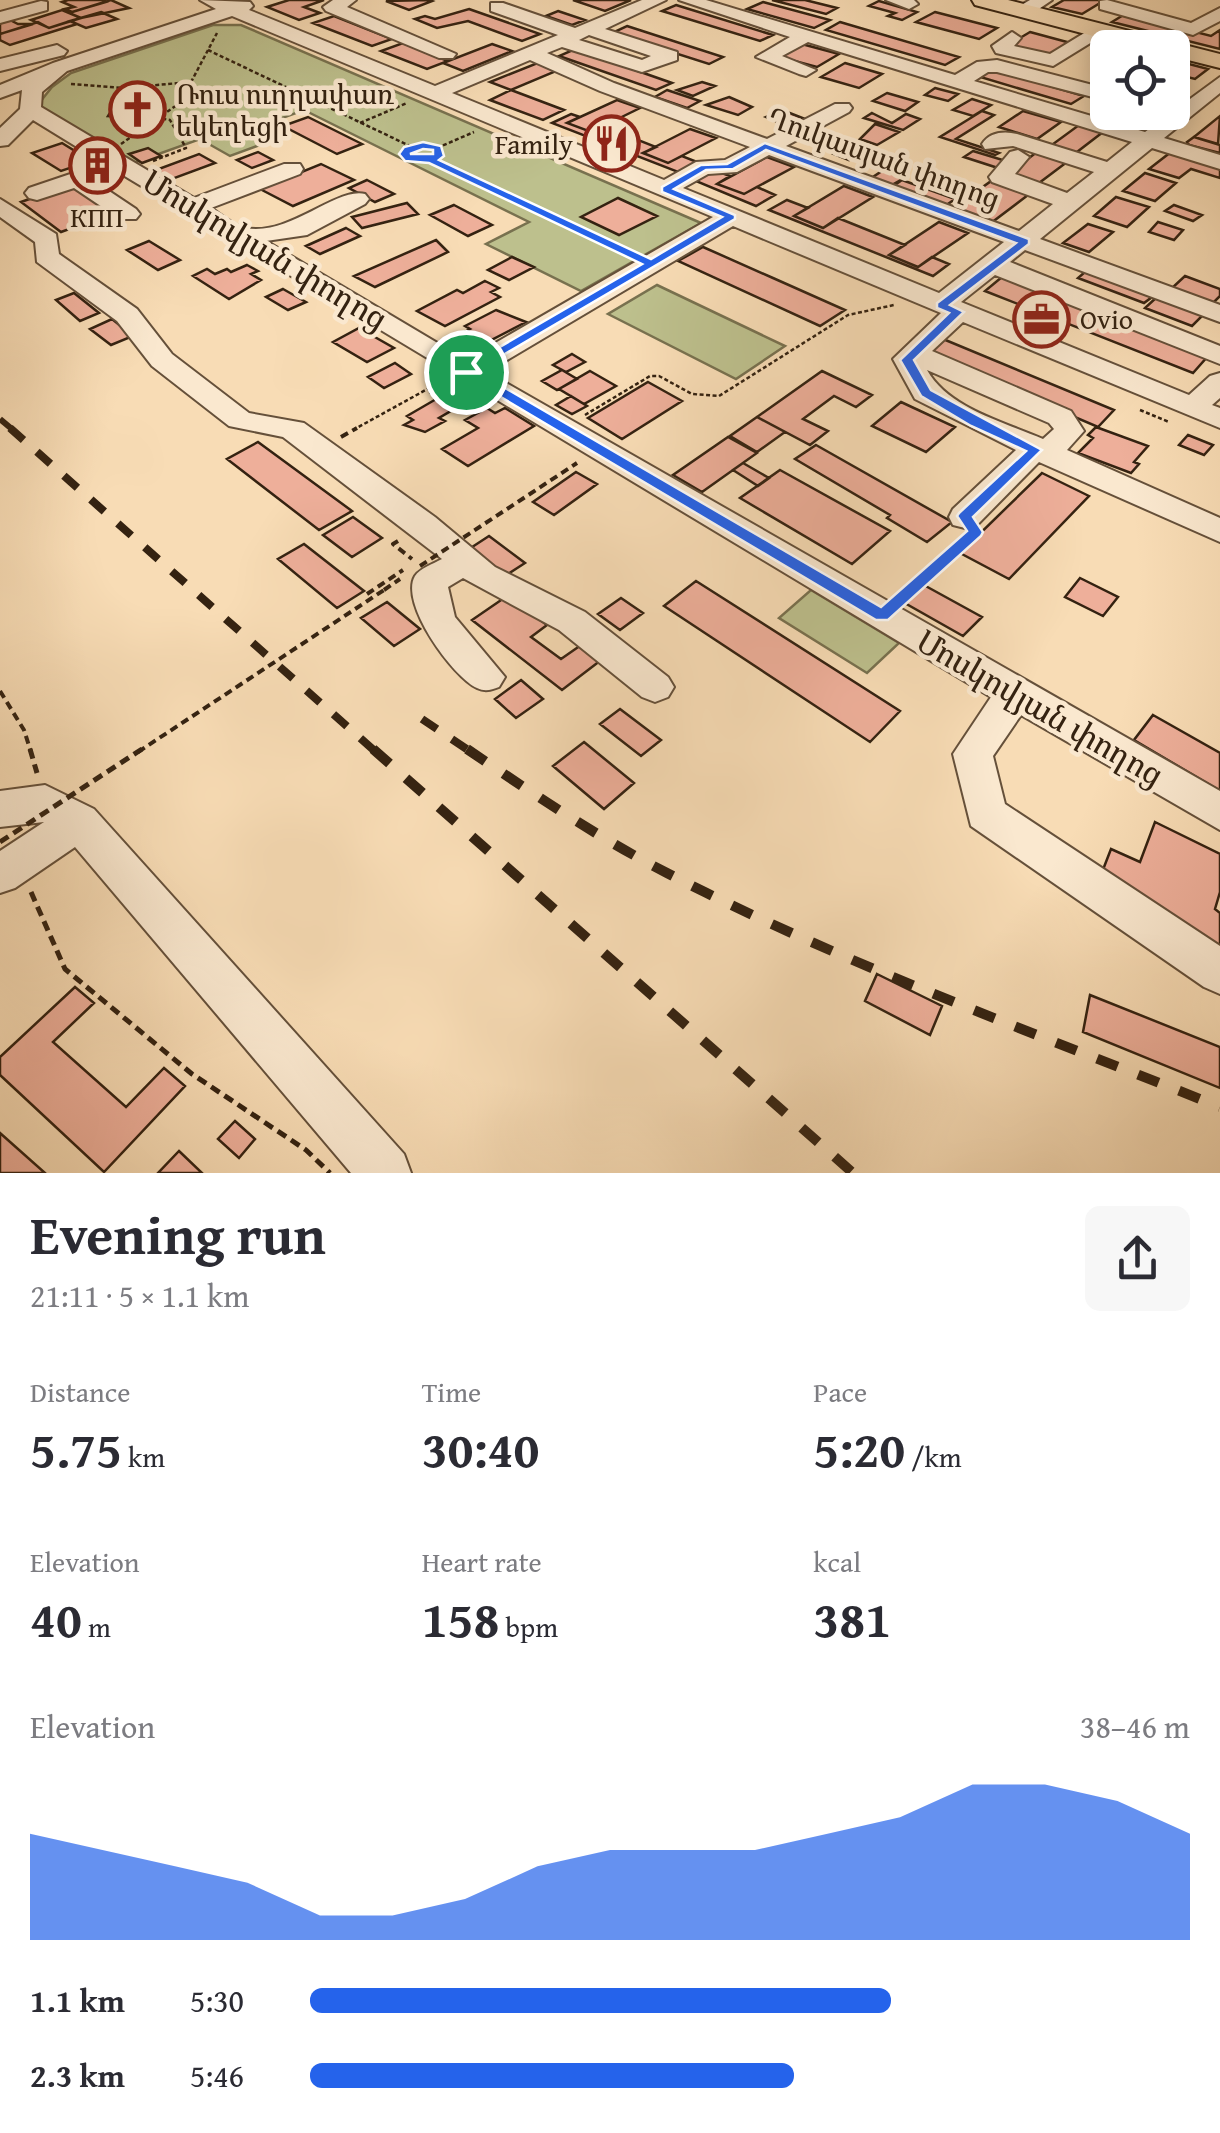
<!DOCTYPE html>
<meta charset="utf-8">
<style>
body{margin:0;font-family:"Gentium Book Plus","Noto Serif Armenian",serif;background:#f7f7f7;color:#2b2b33;height:100vh;display:flex;flex-direction:column;font-size:38px;white-space:nowrap}
*{box-sizing:border-box;margin:0}
p{font-size:32px;color:#7c7c81}
.icon{flex:none;width:55px;height:55px;fill:none;stroke:currentColor;stroke-width:2;stroke-linecap:round;stroke-linejoin:round}
.map{position:relative;height:1173px;overflow:hidden}
.drawer{display:flex;flex-direction:column;background:#fff;flex:1}
.drawer>*{flex:none}
.buttons{position:absolute;left:1090px;top:30px;display:grid;gap:20px}
.buttons a{display:grid;place-items:center;width:100px;height:100px;border-radius:15px;background:#fff;box-shadow:0 5px 25px #0003;font-size:50px}
.pin{position:absolute;display:grid;place-items:center;width:85px;height:85px;color:#fff;margin:-42px;border:5px solid #fff;border-radius:50%;box-shadow:0 2px 10px #0007}
.round{display:grid;place-items:center;flex:none;width:105px;height:105px;border-radius:15px;background:#f7f7f7}
.overview{display:flex;align-items:center;justify-content:space-between;height:170px;padding:0 30px}
h1{font-size:55px;font-weight:600;line-height:75px}
.figures{display:grid;grid-template-columns:repeat(3,1fr);gap:15px;height:170px;padding:10px 30px}
.figures div{display:grid;align-content:center}
.figures b{font-size:50px;font-weight:600}
.figures small{font-size:28px;font-weight:400}
.figures p{font-size:28px}
.chart{height:280px;padding:20px 30px}
.chart p{display:flex;justify-content:space-between}
.chart svg{width:100%;height:180px;margin-top:10px;fill:#2563eb;opacity:.7}
ul{padding:0 30px;list-style:none;font-size:32px}
li{display:grid;grid-template-columns:160px 120px 1fr;align-items:center;height:75px}
li i{height:25px;border-radius:12px;background:#2563eb}
.map>svg:first-child{display:block}
.green{fill:#bdc08d;stroke:#78714f;stroke-width:2.5}
.building{fill:#eeaf9a;stroke:#342211;stroke-width:2.5}
.lines{fill:none;stroke-linecap:round;stroke-linejoin:round}
.minor-casing{stroke:#65503a;stroke-width:4}
.major-casing{stroke:#342211;stroke-width:4}
.path-far2{stroke:#342211;stroke-width:2.5;stroke-dasharray:4 2.5;stroke-linecap:butt}
.path-far1{stroke:#342211;stroke-width:4;stroke-dasharray:8 5;stroke-linecap:butt}
.path{stroke:#342211;stroke-width:5;stroke-dasharray:10 6;stroke-linecap:butt}
.minor{fill:#fae8cf;fill-rule:evenodd}
.major{fill:#f8dcb5;fill-rule:evenodd}
.rail-far2{stroke:#342211;stroke-width:6;stroke-dasharray:14 14;stroke-linecap:butt}
.rail-far1{stroke:#342211;stroke-width:8;stroke-dasharray:18 18;stroke-linecap:butt}
.rail{stroke:#342211;stroke-width:10;stroke-dasharray:22 22;stroke-linecap:butt}
.path-bridge-far1{stroke:#342211;stroke-width:4;stroke-dasharray:8 5;stroke-linecap:butt}
.path-bridge{stroke:#342211;stroke-width:5;stroke-dasharray:10 6;stroke-linecap:butt}
.route{fill:#2563eb;stroke:#fff;stroke-width:2.5;fill-rule:evenodd}
.labels{text-anchor:middle;stroke-width:9;stroke-linejoin:round;paint-order:stroke}
.far-poi-label{font-size:28px;fill:#342211;stroke:#fae8cf;text-anchor:start}
.far-street-label{font-size:28px;fill:#342211;stroke:#fae8cf}
.street-label{font-size:32px;fill:#342211;stroke:#fae8cf}
</style>
<div class="map">
<svg width="1220" height="1173" viewBox="0 0 1220 1173">
<rect width="100%" height="100%" fill="#f8dcb5"/>
<filter id="stains"><feTurbulence type="fractalNoise" baseFrequency=".002" numOctaves="4"/><feColorMatrix values="0 0 0 0 .2 0 0 0 0 .09 0 0 0 0 .02 0 0 0 .5 -.17"/></filter>
<radialGradient id="worn" r=".72"><stop offset=".6" stop-color="#630" stop-opacity="0"/><stop offset="1" stop-color="#630" stop-opacity=".3"/></radialGradient>
<!-- green -->
<path class="green" d="M213,25h28l460,198 -120,68 -95,-47 43,-22 -225,-112 -44,16 21,11 -51,19 -30,-17 -75,27 -89,-59 16,-20 19,-14z
M657,285l128,61 -49,33 -128,-65z
M811,590l88,53 -32,30 -88,-55z"/>
<!-- building -->
<path class="building" d="M68,0h34l4,2 -34,10 -7,-3 9,-2 -12,-5z
M111,0l18,8 -48,10 -12,-5z
M289,0h35l-20,7 16,6 -21,7 -32,-13z
M429,0l3,1 -23,9 -23,-9z
M573,0h58l-26,11z
M772,0h33l32,8 -11,6z
M1064,0h41l-23,14 -30,-7z
M879,1l38,11 -15,8 -14,-4 7,-3 -26,-7z
M763,2l67,18 -16,8 -67,-19z
M676,5l97,30 -13,6 -98,-30z
M469,9l71,25 -18,7 -54,-20 -31,7 -22,-9 10,-3 10,3z
M62,10l19,8 -32,10 -18,-8z
M558,11l27,9 -13,5 -26,-9z
M101,12l16,7 -31,9 -16,-7z
M935,12l62,16 -18,11 -63,-17z
M1125,14l86,22 9,-6v19l-108,-27z
M334,16l58,23 -20,7 -59,-23z
M6,18l12,6h15l-33,10v-14z
M70,21l7,3 -67,21 -10,-5v-6l38,-12 11,6z
M840,22l119,35 -14,8 -119,-35z
M627,26l96,31 -14,7 -97,-31z
M1030,32l37,10 4,1 -24,15 -42,-11z
M403,43l45,18 -21,8 -46,-18z
M798,43l41,11 -22,13 -41,-11z
M492,44l20,7 -49,20 -20,-8z
M575,49l97,34 -16,7 -97,-34z
M1172,61l2,-1 34,9 -13,10 -16,-4 7,-5 -14,-3z
M540,62l21,7 -50,21 -21,-8z
M845,63l37,11 -23,14 -38,-11z
M991,69l93,27 -13,8 -94,-28z
M702,82l13,4 -22,10 -16,-6z
M935,88l23,6 -10,7 -23,-6z
M511,90l53,20 -21,10 -53,-20z
M667,90l33,11 -13,7 -32,-11z
M887,93l31,9 -13,9 -32,-10z
M729,97l23,10 -14,8 -32,-10z
M972,99l19,6 -18,11 -20,-6z
M617,100l23,8 -49,24 -24,-9z
M128,101l25,4 -5,3 14,2 -11,8 -43,-2 5,-8z
M1108,104v8h21l-15,12 -25,-7z
M782,110l28,11 -16,8 -28,-12z
M982,111l12,4 -38,24 43,14 -4,2 -55,-18z
M1023,111l38,11 -24,17 -38,-12z
M872,113l20,10 14,-9 14,5 -17,11 -39,-12z
M571,114l9,3 -13,6 24,9 12,-6 53,21 -13,6 25,10 14,-7 15,6 -19,10 -126,-49z
M1220,116l-2,28 -24,-7z
M308,117l54,27 -25,10 -54,-28z
M875,124l24,8 -22,13 -17,-6z
M1079,125l24,7 -30,23 -24,-8z
M690,129l26,9 -48,25 -25,-10z
M1194,137l26,8v8l-31,-8 -2,-3z
M62,143l29,18 -30,10 -29,-18z
M854,143l16,5 -21,12 -15,-6z
M148,148l13,8 -19,7 -13,-9z
M973,151l33,10 -8,7 -34,-11z
M258,152l15,8 -21,8 -15,-8z
M1037,152l30,10 -32,24 -30,-10z
M1171,152l49,15v11l-29,-9 -12,9 -30,-9z
M199,154l16,9 -43,16 -16,-9z
M767,157l27,10 -50,27 -27,-10z
M321,164l33,16 -61,26 -33,-17z
M711,169l19,7 -13,8 27,10 13,-7 18,8 -19,11 -65,-27z
M885,169l21,8 -16,9 -20,-7z
M1145,173l31,10 -21,18 -32,-10z
M994,179l38,13 -41,31 -39,-14z
M367,180l27,14 -19,8 -26,-14z
M902,180l53,19 -10,7 -53,-19z
M72,184l41,29 -52,19 -40,-30z
M844,186l29,11 -50,31 -29,-12z
M1116,197l33,10 -22,20 -33,-11z
M618,198l39,18 -38,19 -38,-18z
M787,200l21,8 -14,8 29,12 15,-10 67,27 -16,10 29,12 14,-10 17,7 -16,12 -164,-66z
M407,203l11,11 -56,14 -10,-11z
M454,205l38,20 -24,11 -38,-21z
M1174,205l28,10 -9,6 -28,-10z
M939,222l29,11 -50,34 -29,-12z
M1158,222l25,8 -9,10 -25,-8z
M1088,224l25,8 -24,20 -26,-9z
M346,228l14,8 -40,18 -14,-8z
M436,240l12,12 -73,35 -21,-11z
M149,241l31,19 -22,10 -31,-20z
M703,247l70,31 72,32 -25,16 -142,-65z
M512,257l22,10 -25,13 -21,-10z
M247,265l11,6 -7,3 10,6 -32,19 -36,-23 14,-7 8,5 12,-5 4,3z
M1085,272l67,25 -8,6 -66,-25z
M1185,276l35,13v7l-7,7 -41,-15z
M1002,277l206,79 -15,17 -208,-82z
M485,281l14,7 -8,4 9,5 -55,29 -28,-15 40,-21 6,3z
M283,289l23,13 -18,8 -22,-13z
M74,293l25,20 -19,8 -24,-21z
M1158,296l46,18 -12,12 -47,-18z
M1027,307l36,15 -7,6 -37,-14z
M496,310l30,12 -48,25 6,3 -17,10 -25,-16 28,-15 -5,-3z
M112,319l21,17 -22,9 -21,-16z
M359,328l35,20 -27,14 -34,-20z
M943,339l171,71 -16,17 -173,-74z
M572,354l13,8 -19,10 -13,-7z
M395,363l16,11 -27,14 -16,-11z
M562,370l15,9 -20,11 -15,-9z
M590,371l26,15 -32,18 -25,-15z
M822,371l50,24 -16,12 -22,-11 -31,23 25,12 -18,14 -53,-28z
M450,382l7,4 8,-4 20,17 -11,6 -6,-4 -29,17 6,3 -20,11 -21,-7 9,-5 -6,-4 31,-18 -7,-5z
M648,382l34,19 -60,38 -34,-21z
M571,396l13,8 3,2 -15,8 -16,-9z
M901,402l54,25 -29,25 -54,-26z
M487,408l8,5 10,-5 29,18 -66,40 -26,-17 36,-21 -13,-8z
M757,417l28,15 -28,20 -27,-16z
M1096,427l52,19 -14,16 5,2 -8,9 -53,-20 15,-15 -5,-3z
M1188,435l25,10 -9,10 -25,-10z
M728,437l29,16 -55,39 -29,-17z
M258,442l94,69 -33,19 -92,-71z
M816,445l136,77 -25,20 -40,-24 3,-3 -95,-56z
M743,463l26,15 -11,8 -25,-16z
M780,470l110,61 -38,33 -112,-66z
M576,472l21,12 -43,31 -21,-13z
M1042,473l47,23 -80,83 -49,-26z
M353,517l29,21 -30,19 -29,-22z
M489,536l36,27 -23,15 -36,-27z
M304,544l60,47 -27,17 -59,-49z
M1080,578l38,19 -15,19 -38,-19z
M696,581l204,130 -30,31 -206,-136z
M922,584l60,33 -19,19 -60,-34z
M507,596l40,29 -16,12 30,22 23,-16 21,14 -43,33 -90,-70z
M621,598l22,15 -23,17 -22,-16z
M387,602l33,27 -26,17 -33,-28z
M521,680l22,19 -27,19 -21,-19z
M620,709l41,31 -20,16 -41,-32z
M1153,715l67,38v38l-86,-51z
M584,742l50,41 -30,26 -51,-43z
M1155,822l65,32v38l-5,17 5,4v39l-121,-72 12,-31 29,13z
M877,974l65,32 -12,29 -65,-34z
M75,987l19,16 -41,39 73,65 38,-39 21,18 -81,86 -104,-97v-18z
M1090,995l130,52v41l-137,-56z
M235,1121l20,18 -16,19 -21,-19z
M0,1133l45,40h-45z
M179,1151l23,22h-44z"/>
<g class="lines">
<defs>
<path id="minor" d="M200,0l50,2 3,4 -4,4 186,76 123,-51 -67,-24v-8h12l72,25 67,-28h24l-61,29 72,23v8l-35,12 -80,-25 -15,6 67,30 153,56 68,-35h14l3,4 -3,4 -63,34 233,85 34,-27 -61,-22 -3,-5 21,-25 8,-2 11,7 -14,17 52,19 27,-21 -81,-26 -28,3 -3,-5c8,-12 22,-13 35,-10l90,28 25,-20 -324,-100 -26,14 34,14 -10,6 -7,-2 -43,-17 34,-20 -111,-37h27l249,75 22,-13 20,-2 111,29v12l-111,-29h-9l-14,9 171,51 75,-55v16l-56,45 56,17v14l-68,-21 -112,91 180,66v17l-195,-72 -15,12 210,84v18l-225,-89 -34,27 228,93 21,-19 10,-3v25l-8,7 8,3v20l-257,-106 -31,29 139,60 13,20 -17,19 153,68v24l-181,-80 -62,63 -12,3 -12,-3 -4,-8 4,-8 63,-59 -101,-51 -22,-40 48,-46 -208,-87 -246,146 733,419v39l-199,-115 -28,41 12,48 215,142v48l-16,-7 -233,-161 -18,-72 38,-57 -873,-525 -24,9 42,28 4,5 -4,5h-16l-46,-31 -37,12 -8,-2 -4,-5 4,-5 74,-25 -70,-43 -25,25 -8,1v-18l20,-19 2,-19 -22,8v-13l53,-22 163,-54zM232,16l481,201 -247,143 -200,-119 41,-6 58,-31 4,-5 -4,-5c-29,-7 -76,43 -120,34 -11,-2 -25,-14 -34,-20l89,-34 3,-5 -3,-5h-16l-90,34 -153,-91 1,-15 25,-21zM589,35l62,21 -9,4 -63,-20zM530,60l70,31 150,56 -25,13 -29,2 -32,18 -212,-87zM769,155l235,87 -65,51 -256,-105 25,-14 29,-2zM927,370l122,53 5,6 -11,10c-39,-17 -95,-31 -116,-69z
M333,0h23l-9,7 109,47 -3,4h-14l-113,-47 -3,-4z
M886,0h28l4,4 -9,5z
M1030,0h22l-22,15h-12v-8z
M1107,0l84,23 29,-15v13l-27,14 -93,-26v-8z
M41,1l6,1v8l-47,13v-11z
M1099,24l6,2v8l-52,32 -57,-13 -4,-7 20,-14 9,6 -7,8 36,8z
M57,45l10,6 -3,4 -64,16v-12z
M0,199l56,35 3,20 78,55 35,45 77,59 55,10 131,94 60,50 90,45 83,65 6,10 -6,10 -13,5 -13,-5 -83,-67 -96,-52 -15,9 7,30 50,60 -6,10c-8,3 -14,5 -22,1 -24,-11 -78,-85 -62,-112 5,-8 18,-12 27,-17l-159,-122 -54,-11 -77,-60 -35,-45 -80,-59 -2,-20 -35,-25z
M45,785l49,24 310,345 7,19h-60l-276,-326 -60,41 -15,5v-42l44,-29 -44,5v-36z"/>
<path id="major" d="M972,0h36l212,54v14l-48,-12v-8h-33l-164,-43z"/>
</defs>
<!-- minor casing -->
<use href="#minor" class="minor-casing"/>
<!-- major casing -->
<use href="#major" class="major-casing"/>
<!-- path-far2 -->
<path class="path-far2" d="M208,50l204,97
M71,84l53,4 66,-6
M360,123l47,-20
M121,144l37,-26
M418,146l16,1 6,6 -14,8 -20,-4 -1,-5z
M437,148l37,-16
M431,160l195,92
M153,161l33,-13 -16,-28 -12,-2 22,-15 37,-70
M1140,410l29,12
M585,415l65,-39h9l33,18 27,2 129,-81 46,-10
M353,430l89,-49"/>
<!-- path-far1 -->
<path class="path-far1" d="M341,437l16,-9
M507,509l70,-46
M398,541l-5,3 19,15
M384,590l16,-11
M367,594l36,-24
M903,596l65,-56
M0,691l24,39 7,22"/>
<!-- path -->
<path class="path" d="M30,749l7,24
M31,892l34,77 127,105 114,76 24,23"/>
<!-- minor -->
<use href="#minor" class="minor"/>
<!-- major -->
<use href="#major" class="major"/>
<!-- rail-far2 -->
<path class="rail-far2" d="M0,419l13,11"/>
<!-- rail-far1 -->
<path class="rail-far1" d="M10,428l366,324
M422,719l49,33"/>
<!-- rail -->
<path class="rail" d="M373,749l480,424
M467,749c65,44 130,88 200,124 178,92 368,160 553,234"/>
<!-- path-bridge-far1 -->
<path class="path-bridge-far1" d="M420,566l87,-57
M138,752l246,-162"/>
<!-- path-bridge -->
<path class="path-bridge" d="M0,842l142,-93"/>
</g>
<!-- route -->
<path class="route" d="M423,142l18,4 3,10 -5,4 212,99 71,-42 -60,-25v-5l39,-22 26,-1 38,-21 264,96v5l-79,61 14,7 -50,48 17,30 111,60 -69,67 10,15 -2,4 -93,84h-12l-414,-246v-5l180,-105 -213,-101 -24,-2 -6,-7 5,-7zM423,149l10,1v4h-23zM766,150l250,93 -79,60v5l12,5 -49,47 21,36 50,30 55,25 -67,62 -2,3 10,15 -86,76 -405,-236 259,-152v-4l-61,-26 32,-19 27,-1z"/>
<!-- icons -->
<defs>
<symbol id="church-ring" viewBox="-11 -11 22 22"><circle r="9.5" fill="#fae8cf" stroke="#8f2418" stroke-width="1.5"/><path d="M-1.2-6h2.4v3.5h3.3v2.4h-3.3V6h-2.4V-.1h-3.3v-2.4h3.3Z" fill="#8f2418"/></symbol>
<symbol id="restaurant-ring" viewBox="-11 -11 22 22"><circle r="9.5" fill="#fae8cf" stroke="#8f2418" stroke-width="1.5"/><path d="M-5-6h1v4h1v-4h1v4h1v-4h1v5L-1.5 .5V6h-2V.5L-5-1ZM5-6V6H3V1.5H1.5Q1.5-4 5-6Z" fill="#8f2418"/></symbol>
<symbol id="building-ring" viewBox="-11 -11 22 22"><circle r="9.5" fill="#fae8cf" stroke="#8f2418" stroke-width="1.5"/><path d="M-4-6H4V6H1V3H-1V6H-4ZM-2.5-4.3h1.7v1.8h-1.7ZM.8-4.3h1.7v1.8H.8ZM-2.5-1h1.7V.8h-1.7ZM.8-1h1.7V.8H.8Z" fill="#8f2418"/></symbol>
<symbol id="office-ring" viewBox="-11 -11 22 22"><circle r="9.5" fill="#fae8cf" stroke="#8f2418" stroke-width="1.5"/><path d="M-6-3h4V-5.5h4V-3h4V5H-6ZM-1-4.5V-3h2v-1.5ZM-6 0V1H6V0Z" fill="#8f2418"/></symbol>
</defs>
<g fill-rule="evenodd">
<use href="#church-ring" x="106" y="78" width="63" height="63"/>
<use href="#restaurant-ring" x="580" y="112" width="63" height="63"/>
<use href="#building-ring" x="66" y="134" width="63" height="63"/>
<use href="#office-ring" x="1010" y="288" width="63" height="63"/>
</g>
<g class="labels">
<!-- far-poi labels -->
<g class="far-poi-label">
<text x="176" y="104">Ռուս ուղղափառ<tspan x="176" dy="32">եկեղեցի</tspan></text>
<text x="573" y="154" text-anchor="end">Family</text>
<text x="97" y="227" text-anchor="middle">КПП</text>
<text x="1080" y="329">Ovio</text>
</g>
<!-- far-street labels -->
<g class="far-street-label">
<text transform="translate(884 158) rotate(20)" y="10">Ղուկասյան փողոց</text>
</g>
<!-- street labels -->
<g class="street-label">
<text transform="translate(265 250) rotate(31)" y="11">Մոսկովյան փողոց</text>
<text transform="translate(1040 708) rotate(30)" y="11">Մոսկովյան փողոց</text>
</g>
</g>
<rect width="100%" height="100%" filter="url(#stains)"/>
<rect width="100%" height="100%" fill="url(#worn)"/>
</svg>
<div class="buttons">
<a><svg class="icon" aria-label="locate" viewBox="0 0 24 24"><circle cx="12" cy="12" r="6"/><path d="M12 2v4M12 18v4M2 12h4M18 12h4"/></svg></a>
</div>
<div class="pin" style="left:466px;top:372px;background:#1e9e55"><svg class="icon" aria-label="arrive" viewBox="0 0 24 24"><path d="M6 21V4h12l-3 4 3 4H6"/></svg></div>
</div>
<section class="drawer">
<div class="overview"><div><h1>Evening run</h1><p>21:11 · 5 × 1.1 km</p></div><a class="round"><svg class="icon" aria-label="share" viewBox="0 0 24 24"><path d="M12 15V3M7 8l5-5 5 5M5 13v7h14v-7"/></svg></a></div>
<div class="figures">
<div><p>Distance</p><b>5.75<small> km</small></b></div>
<div><p>Time</p><b>30:40</b></div>
<div><p>Pace</p><b>5:20<small> /km</small></b></div>
</div>
<div class="figures">
<div><p>Elevation</p><b>40<small> m</small></b></div>
<div><p>Heart rate</p><b>158<small> bpm</small></b></div>
<div><p>kcal</p><b>381</b></div>
</div>
<div class="chart"><p><span>Elevation</span>38–46 m</p>
<svg viewBox="0 0 160 44" preserveAspectRatio="none"><path d="M0 44V18L10 22L20 26L30 30L40 38L50 38L60 34L70 26L80 22L90 22L100 22L110 18L120 14L130 6L140 6L150 10L160 18V44z"/></svg>
</div>
<ul>
<li><b>1.1 km</b>5:30<i style="width:66%"></i></li>
<li><b>2.3 km</b>5:46<i style="width:55%"></i></li>
</ul>
</section>
